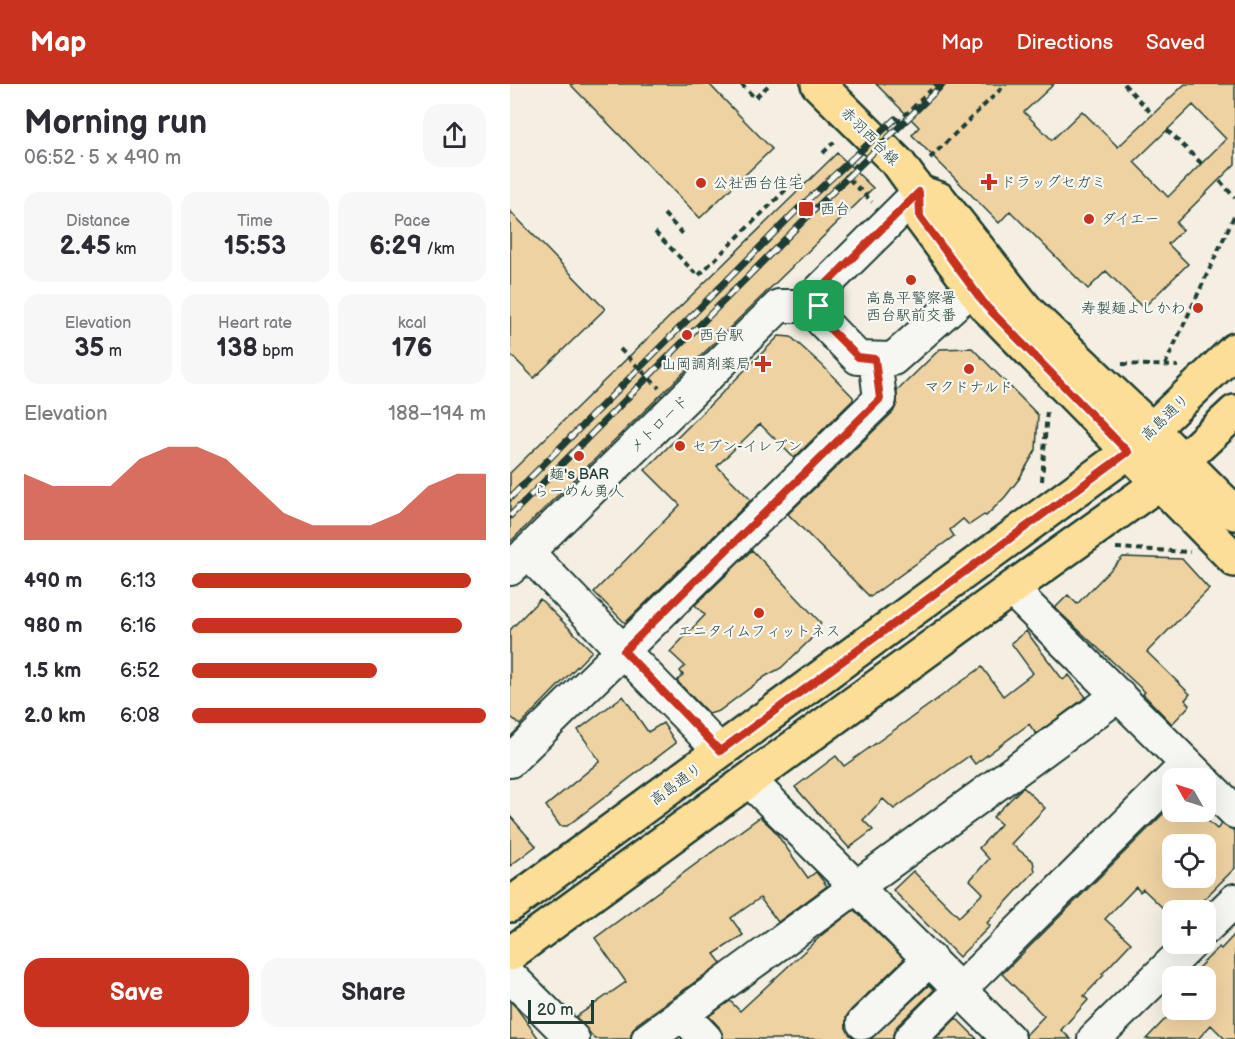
<!DOCTYPE html>
<meta charset="utf-8">
<style>
body{margin:0;font-family:"Balsamiq Sans","Klee One",sans-serif;background:#f7f7f7;color:#2b2b33;height:100vh;display:flex;flex-direction:column;font-size:22px;white-space:nowrap}
*{box-sizing:border-box;margin:0}
p{font-size:20px;color:#7c7c81}
.icon{flex:none;width:33px;height:33px;fill:none;stroke:currentColor;stroke-width:2;stroke-linecap:round;stroke-linejoin:round}
.map{position:relative;flex:1;overflow:hidden}
.drawer{display:flex;flex-direction:column;background:#fff;width:510px}
.drawer>*{flex:none}
.needle{width:39px;rotate:309deg}
.buttons{position:absolute;left:652px;top:684px;display:grid;gap:12px}
.buttons a{display:grid;place-items:center;width:54px;height:54px;border-radius:12px;background:#fff;box-shadow:0 6px 24px #0002;font-size:30px}
.scale{position:absolute;left:18px;bottom:15px;width:66px;box-sizing:border-box;padding-left:6px;border:3px solid #1f3d34;border-top:0;font-size:16px;line-height:21px;white-space:nowrap;color:#1f3d34;-webkit-text-stroke:4px #f6f6f2;paint-order:stroke}
.pin{position:absolute;display:grid;place-items:center;width:51px;height:51px;color:#fff;margin:-26px;border-radius:12px;box-shadow:0 3px 9px #0006}
.round{display:grid;place-items:center;flex:none;width:63px;height:63px;border-radius:18px;background:#f7f7f7}
.summary{display:flex;align-items:center;justify-content:space-between;height:102px;padding:0 24px}
h1{font-size:33px;font-weight:600;line-height:45px}
.metrics{display:grid;grid-template-columns:repeat(3,1fr);gap:9px;height:102px;padding:6px 24px}
.metrics div{display:grid;align-content:center;border-radius:15px;background:#f7f7f7;text-align:center}
.metrics b{font-size:26px;font-weight:600}
.metrics small{font-size:16px;font-weight:400}
.metrics p{font-size:16px}
.chart{height:168px;padding:12px 24px}
.chart p{display:flex;justify-content:space-between}
.chart svg{width:100%;height:108px;margin-top:6px;fill:#c8321e;opacity:.7}
.action{display:flex;gap:12px;margin-top:auto;padding:12px 24px}
.action a{flex:1;height:69px;border-radius:18px;background:#c8321e;color:#fff;font-size:24px;font-weight:600;line-height:69px;text-align:center}
.action a+a{background:#f7f7f7;color:#2b2b33}
ul{padding:0 24px;list-style:none;font-size:20px}
li{display:grid;grid-template-columns:96px 72px 1fr;align-items:center;height:45px}
li i{height:15px;border-radius:8px;background:#c8321e}
header{display:flex;align-items:center;gap:36px;box-sizing:border-box;height:84px;padding:0 30px;background:#c8321e;color:#fff}
header strong{font-size:28px}
nav{display:flex;gap:33px;margin-inline-start:auto;font-size:21px}
main{display:flex;flex:1;min-height:0}
.map>svg:first-child{display:block}
.building{fill:#eed2a2;stroke:#1f3d34;stroke-width:1.5;fill-rule:evenodd}
.lines{fill:none;stroke-linecap:round;stroke-linejoin:round}
.minor-casing{stroke:#1f3d34;stroke-width:36}
.major-casing{stroke:#1f3d34;stroke-width:38}
.path{stroke:#1f3d34;stroke-width:4;stroke-dasharray:6 4.5;stroke-linecap:butt}
.minor{stroke:#f6f6f2;stroke-width:32}
.major{stroke:#fdde96;stroke-width:33}
.rail-casing{stroke:#1f3d34;stroke-width:7}
.rail{stroke:#f6f6f2;stroke-width:4.5;stroke-dasharray:14;stroke-linecap:butt}
.route-casing{stroke:#fff;stroke-width:12}
.route{stroke:#c8321e;stroke-width:8}
.poi-dot{fill:#c8321e;stroke:#f6f6f2;stroke-width:2}
.labels{text-anchor:middle;stroke-width:4.5;stroke-linejoin:round;paint-order:stroke}
.street-label{font-size:15px;fill:#1f3d34;stroke:#f6f6f2}
.poi-label{font-size:15px;fill:#1f3d34;stroke:#f6f6f2;text-anchor:start}
</style>
<header>
<strong>Map</strong>
<nav><a>Map</a><a>Directions</a><a>Saved</a></nav>
</header>
<main>
<section class="drawer">
<div class="summary"><div><h1>Morning run</h1><p>06:52 · 5 × 490 m</p></div><a class="round"><svg class="icon" aria-label="share" viewBox="0 0 24 24"><path d="M12 15V3M7 8l5-5 5 5M5 13v7h14v-7"/></svg></a></div>
<div class="metrics">
<div><p>Distance</p><b>2.45<small> km</small></b></div>
<div><p>Time</p><b>15:53</b></div>
<div><p>Pace</p><b>6:29<small> /km</small></b></div>
</div>
<div class="metrics">
<div><p>Elevation</p><b>35<small> m</small></b></div>
<div><p>Heart rate</p><b>138<small> bpm</small></b></div>
<div><p>kcal</p><b>176</b></div>
</div>
<div class="chart"><p><span>Elevation</span>188–194 m</p>
<svg viewBox="0 0 160 44" preserveAspectRatio="none"><path d="M0 44V17L10 22L20 22L30 22L40 11L50 6L60 6L70 11L80 22L90 33L100 38L110 38L120 38L130 33L140 22L150 17L160 17V44z"/></svg>
</div>
<ul>
<li><b>490 m</b>6:13<i style="width:95%"></i></li>
<li><b>980 m</b>6:16<i style="width:92%"></i></li>
<li><b>1.5 km</b>6:52<i style="width:63%"></i></li>
<li><b>2.0 km</b>6:08<i style="width:100%"></i></li>
</ul>
<div class="action"><a>Save</a><a>Share</a></div>
</section>
<div class="map">
<svg width="725" height="955" viewBox="0 0 725 955">
<rect width="100%" height="100%" fill="#f4efe2"/>
<filter id="ink" filterUnits="userSpaceOnUse"><feTurbulence type="fractalNoise" baseFrequency=".0167" numOctaves="2"/><feDisplacementMap in="SourceGraphic" scale="12" xChannelSelector="R" yChannelSelector="G"/><feConvolveMatrix kernelMatrix="1 2 1 2 8 2 1 2 1" color-interpolation-filters="sRGB"/></filter>
<g filter="url(#ink)">
<!-- building -->
<path class="building" d="M60,0h139l63,65 -72,69z
M366,0h178l-30,28 28,28 30,-29 36,36 67,-63h50v80l-59,59 7,7 -15,14 20,20 -45,44 -37,-37 -18,18 -78,-78 -11,12 -87,-88 7,-8zM683,21l33,34 -58,58 -34,-35z
M327,69l36,35 -363,354v-69z
M0,127l95,98 -71,69 -24,-24z
M269,252l12,1 31,28 31,32v3l-59,58 -34,-34 -43,42 34,34 -126,123 -31,-31 86,-87 -35,-35z
M462,264l66,67 -2,35 -17,29 -14,18 -19,19 -2,-1 -15,10 -6,-6 -13,11 4,6 -84,61 -82,-83 105,-102 4,-8v-13l43,-42z
M242,466l69,73 -11,17 -29,28 -15,8 -47,35 -10,3 -32,-33 6,-6 -3,-4 5,-5 -15,-14 35,-37 -10,-10z
M613,473l59,2 27,30 -62,63 43,42 -5,6 5,5 -18,19 -29,-30 2,-2 -90,-84 13,-13 9,9z
M30,515l52,52 -72,74 -10,-9v-86z
M516,547l37,49 6,-5 17,22 -50,37 -7,-10 -54,40 -6,-8 -75,53 -11,-10 -20,21 10,10 -24,18 -54,-61 41,-31 8,10 138,-99 21,29 30,-23 -22,-30z
M113,612l25,36 15,-9 13,20 -109,83h-7l-14,-20 54,-45 -22,-31z
M513,703l22,21 -34,36 22,17 2,10 -48,52 3,3 -31,31 -66,-67 20,-19 46,46 24,-24 -13,-13 19,-21 -10,-11 22,-24 -8,-7z
M655,728h33l19,17 5,-5 10,5 3,4v35l-42,42h-28l-22,-21 -3,3 -4,-5 -31,32 26,24 -29,31 2,1 -20,21 4,4 -27,30 10,9h-45v-4l18,-19 -42,-42zM663,760h33v34h-33z
M0,732l26,30 -26,20z
M250,733l13,12 35,49 8,-6 11,14 -49,36 -18,-24 -29,20 12,17 -29,19 7,9 -84,61 -5,7 -2,8h-35l-19,-22 50,-35 -31,-44z
M344,826l50,49 -53,51 -5,7v11l4,7 6,4h-133l-4,-12 -10,-11 21,-15 10,10 83,-77z
M725,850v105h-10l-14,-14 -13,14h-52l28,-29h32v-34h-16l29,-29 2,2z
M419,901l5,5 -37,36 -4,8v5h-23z
M0,917l6,6 23,32h-29z
M446,934l21,21h-41z"/>
<g class="lines">
<defs>
<path id="minor" d="M409,108l-100,99 3,30 36,37 35,1 80,-71 18,-19
M17,468l193,199
M0,485l269,-263h40
M501,505l190,189
M0,677l370,-362 -5,-40
M239,696l260,259
M696,699l29,29
M696,844l29,-28
M0,892l63,63
M172,930l24,25
M353,939l67,-64
M138,955l471,-344
M400,955l277,-275
M584,955l97,-95"/>
<path id="major" d="M308,0l81,80 20,28
M409,108l1,25 66,89 249,254
M409,108l20,7 88,112 125,119 83,83
M0,821l618,-453 107,-102
M0,870l501,-365 148,-106 76,-71"/>
</defs>
<!-- minor casing -->
<use href="#minor" class="minor-casing"/>
<!-- major casing -->
<use href="#major" class="major-casing"/>
<!-- path -->
<path class="path" d="M231,0l14,14 15,-14
M614,0l28,30
M387,39l40,-39
M657,46l35,34
M313,69l11,-11
M420,74l76,-74
M347,80l-11,12 26,26
M710,97l15,17
M154,130l21,22
M145,148l43,44 104,-102
M110,265l39,39
M612,280l56,2
M655,281l70,-151
M532,397l5,-71
M606,464l74,4"/>
<!-- minor -->
<use href="#minor" class="minor"/>
<!-- major -->
<use href="#major" class="major"/>
<defs>
<path id="rail" d="M0,414l289,-290 96,-89
M0,432l298,-300 135,-132"/>
</defs>
<!-- rail casing -->
<use href="#rail" class="rail-casing"/>
<!-- rail -->
<use href="#rail" class="rail"/>
</g>
</g>
<g class="lines" filter="url(#ink)">
<defs>
<path id="route" d="M409,108l1,25 66,89 142,146 -408,299 -96,-100 256,-252 -5,-40 -17,-2 -36,-36 -3,-30z"/>
</defs>
<!-- route casing -->
<use href="#route" class="route-casing"/>
<!-- route -->
<use href="#route" class="route"/>
</g>
<!-- markers -->
<g class="poi-dot">
<path d="M476 89h6v6h6v6h-6v6h-6v-6h-6v-6h6z"/>
<circle cx="191" cy="99" r="6"/>
<rect x="288" y="117" width="16" height="16" rx="3"/>
<circle cx="579" cy="135" r="6"/>
<circle cx="401" cy="196" r="6"/>
<circle cx="688" cy="224" r="6"/>
<circle cx="177" cy="251" r="6"/>
<path d="M250 271h6v6h6v6h-6v6h-6v-6h-6v-6h6z"/>
<circle cx="459" cy="285" r="6"/>
<circle cx="170" cy="362" r="6"/>
<circle cx="69" cy="372" r="6"/>
<circle cx="249" cy="529" r="6"/>
</g>
<g class="labels">
<!-- street labels -->
<g class="street-label">
<text transform="translate(360 52) rotate(45)" y="5">赤羽西台線</text>
<text transform="translate(655 333) rotate(-44)" y="5">高島通り</text>
<text transform="translate(149 340) rotate(-44)" y="5">メトロード</text>
<text transform="translate(166 700) rotate(-36)" y="5">高島通り</text>
</g>
<!-- poi labels -->
<g class="poi-label">
<text x="491" y="103">ドラッグセガミ</text>
<text x="203" y="104">公社西台住宅</text>
<text x="310" y="130">西台</text>
<text x="591" y="140">ダイエー</text>
<text x="401" y="219" text-anchor="middle">高島平警察署<tspan x="401" dy="17">西台駅前交番</tspan></text>
<text x="676" y="229" text-anchor="end">寿製麺よしかわ</text>
<text x="189" y="256">西台駅</text>
<text x="241" y="285" text-anchor="end">山岡調剤薬局</text>
<text x="459" y="308" text-anchor="middle">マクドナルド</text>
<text x="182" y="367">セブン-イレブン</text>
<text x="69" y="395" text-anchor="middle">麺's BAR<tspan x="69" dy="17">らーめん勇人</tspan></text>
<text x="249" y="552" text-anchor="middle">エニタイムフィットネス</text>
</g>
</g>
</svg>
<div class="buttons">
<a><svg class="needle" viewBox="-14 -14 28 28"><path d="M0-13l5 13h-10z" fill="#e53935"/><path d="M0 13l5-13h-10z" fill="#7c7c81"/></svg></a>
<a><svg class="icon" aria-label="locate" viewBox="0 0 24 24"><circle cx="12" cy="12" r="6"/><path d="M12 2v4M12 18v4M2 12h4M18 12h4"/></svg></a>
<a>+</a>
<a>−</a>
</div>
<div class="scale">20 m</div>
<div class="pin" style="left:309px;top:222px;background:#1e9e55"><svg class="icon" aria-label="arrive" viewBox="0 0 24 24"><path d="M6 21V4h12l-3 4 3 4H6"/></svg></div>
</div>
</main>
